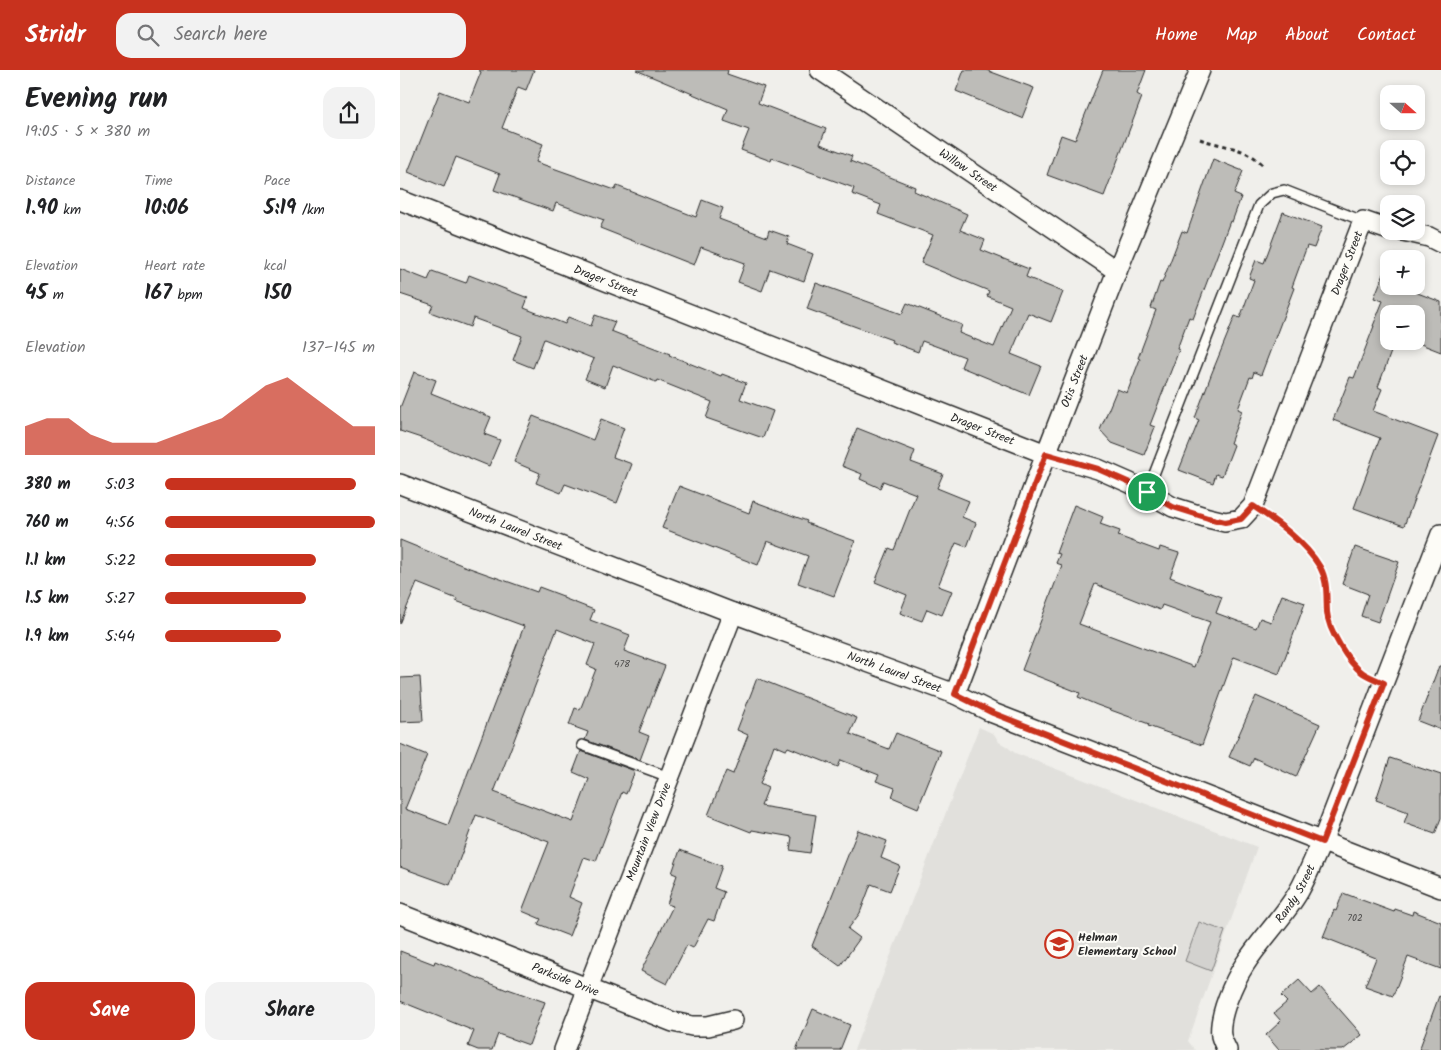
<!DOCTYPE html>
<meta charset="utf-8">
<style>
body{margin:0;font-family:Kalam,sans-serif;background:#f2f2f2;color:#202124;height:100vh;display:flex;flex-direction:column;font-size:19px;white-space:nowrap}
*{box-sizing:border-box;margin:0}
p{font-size:16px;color:#757577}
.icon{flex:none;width:28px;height:28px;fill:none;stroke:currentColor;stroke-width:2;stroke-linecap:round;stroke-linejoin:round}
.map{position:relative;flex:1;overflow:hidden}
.sheet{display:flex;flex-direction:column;background:#fff;width:400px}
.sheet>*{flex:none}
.needle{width:32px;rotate:111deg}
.buttons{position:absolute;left:980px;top:15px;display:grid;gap:10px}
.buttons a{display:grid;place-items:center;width:45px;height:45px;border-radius:10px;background:#fff;box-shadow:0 2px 8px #0003;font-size:25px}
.pin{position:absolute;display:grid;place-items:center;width:42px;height:42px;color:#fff;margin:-21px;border:2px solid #fff;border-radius:50%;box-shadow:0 1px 5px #0007}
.round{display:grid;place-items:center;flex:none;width:52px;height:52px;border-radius:15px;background:#f2f2f2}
.head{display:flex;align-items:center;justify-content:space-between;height:85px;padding:0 25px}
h1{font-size:28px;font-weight:700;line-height:38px}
.stats{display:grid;grid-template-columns:repeat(3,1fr);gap:8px;height:85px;padding:5px 25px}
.stats div{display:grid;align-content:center}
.stats b{font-size:21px;font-weight:700}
.stats small{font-size:14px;font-weight:400}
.stats p{font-size:14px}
.chart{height:140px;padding:10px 25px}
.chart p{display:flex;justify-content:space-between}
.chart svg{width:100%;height:90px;margin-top:5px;fill:#c8321e;opacity:.7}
.button{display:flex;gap:10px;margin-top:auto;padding:10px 25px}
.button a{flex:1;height:58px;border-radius:15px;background:#c8321e;color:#fff;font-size:20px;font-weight:700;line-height:58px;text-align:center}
.button a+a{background:#f2f2f2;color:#202124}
ul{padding:0 25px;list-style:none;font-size:16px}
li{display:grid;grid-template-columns:80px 60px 1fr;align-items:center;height:38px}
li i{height:12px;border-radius:6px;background:#c8321e}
header{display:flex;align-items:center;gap:30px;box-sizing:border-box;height:70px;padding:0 25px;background:#c8321e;color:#fff}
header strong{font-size:24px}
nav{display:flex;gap:28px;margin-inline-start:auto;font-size:18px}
.search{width:350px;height:45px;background:#f2f2f2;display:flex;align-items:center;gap:12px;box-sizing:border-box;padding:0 18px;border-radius:15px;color:#757577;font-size:19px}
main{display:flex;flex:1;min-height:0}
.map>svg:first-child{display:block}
.built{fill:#e1e0dc}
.green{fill:#d3d2cf;stroke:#7f7e7d}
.building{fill:#bdbcb8;stroke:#2b2b2b;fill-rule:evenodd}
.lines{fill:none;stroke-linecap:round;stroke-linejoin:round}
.lane-casing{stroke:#2b2b2b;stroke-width:12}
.street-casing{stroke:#2b2b2b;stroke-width:22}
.path{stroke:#2b2b2b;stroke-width:3;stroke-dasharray:4 4;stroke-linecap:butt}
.lane{stroke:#fdfcf7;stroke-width:9}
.street{stroke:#fdfcf7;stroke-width:19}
.route-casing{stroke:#fff;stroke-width:10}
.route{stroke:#c8321e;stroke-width:6}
.labels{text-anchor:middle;stroke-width:4;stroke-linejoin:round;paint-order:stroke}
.number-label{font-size:10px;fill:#504f4e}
.street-label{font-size:12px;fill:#2b2b2b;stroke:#fdfcf7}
.poi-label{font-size:12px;font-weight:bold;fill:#2b2b2b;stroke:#fdfcf7;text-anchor:start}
</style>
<header>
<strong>Stridr</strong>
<div class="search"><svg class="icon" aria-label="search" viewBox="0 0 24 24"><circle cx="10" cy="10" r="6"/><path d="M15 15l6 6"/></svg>Search here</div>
<nav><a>Home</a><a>Map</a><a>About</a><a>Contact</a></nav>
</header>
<main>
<section class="sheet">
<div class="head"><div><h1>Evening run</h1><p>19:05 · 5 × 380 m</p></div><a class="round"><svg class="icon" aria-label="share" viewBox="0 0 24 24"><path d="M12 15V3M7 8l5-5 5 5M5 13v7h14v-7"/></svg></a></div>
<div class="stats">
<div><p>Distance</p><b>1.90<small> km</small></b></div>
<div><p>Time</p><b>10:06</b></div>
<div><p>Pace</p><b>5:19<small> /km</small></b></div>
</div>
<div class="stats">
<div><p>Elevation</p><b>45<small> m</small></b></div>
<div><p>Heart rate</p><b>167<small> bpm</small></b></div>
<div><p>kcal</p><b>150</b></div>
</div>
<div class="chart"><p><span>Elevation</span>137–145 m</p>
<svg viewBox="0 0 160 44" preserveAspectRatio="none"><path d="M0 44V30L10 26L20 26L30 34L40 38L50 38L60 38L70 34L80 30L90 26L100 18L110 10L120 6L130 14L140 22L150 30L160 30V44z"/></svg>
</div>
<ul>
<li><b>380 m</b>5:03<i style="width:91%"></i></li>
<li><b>760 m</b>4:56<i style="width:100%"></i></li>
<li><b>1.1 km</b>5:22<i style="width:72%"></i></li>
<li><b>1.5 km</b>5:27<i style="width:67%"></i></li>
<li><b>1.9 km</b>5:44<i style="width:55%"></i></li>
</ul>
<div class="button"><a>Save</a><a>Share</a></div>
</section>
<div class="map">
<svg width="1041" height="980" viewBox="0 0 1041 980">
<rect width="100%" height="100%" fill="#f0efeb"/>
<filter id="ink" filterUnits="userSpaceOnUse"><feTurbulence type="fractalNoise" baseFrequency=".02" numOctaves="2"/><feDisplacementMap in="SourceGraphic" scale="10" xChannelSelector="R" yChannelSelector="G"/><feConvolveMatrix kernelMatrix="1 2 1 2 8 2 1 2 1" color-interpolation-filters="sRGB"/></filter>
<g filter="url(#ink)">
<!-- built -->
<path class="built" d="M579,657l15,7 5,8 7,4 9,7 242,94 -69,194 7,9h-341z"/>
<!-- green -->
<path class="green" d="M799,852l26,9 -14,40 -26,-10z"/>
<!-- building -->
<path class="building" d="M78,0h56l-8,20 -8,-3 -16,41 41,16 -7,18 79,28 2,-4 79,31 6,-17 21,8 -4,11 48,18 2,-7 20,7 -2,7 26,10 -9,27 -34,-12 -8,22 -24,-9 7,-19 -44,-16 -7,18 -94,-37 4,-8 -48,-17 -3,8 -59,-21 6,-16 -44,-17 -12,30 -36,-15 32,-81 29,11 12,-30z
M236,0h92l-1,4 37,13 -6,16 68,26 -6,15 32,12 -2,5 65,26 -1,4 53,23 -7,16 25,10 -4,10 48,19 -3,8 37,15 -12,30 -23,-9 -17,41 30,12 -12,29 -68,-28 4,-10 -43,-16 -4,11 -27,-10 1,-2 -85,-31 9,-26 86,31 5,-11 55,22 -3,8 35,14 17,-41 -24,-10 2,-5 -68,-28 12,-28 -55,-21 3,-9 -29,-11 2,-6 -82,-30 -1,3 -30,-11 8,-20 -25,-9 4,-12z
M564,0h22l48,18 -12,30 -66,-27z
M703,0h43l-9,24 5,3 -38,99 -57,-21 14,-40 14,5z
M813,89l30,12 -9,23 7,3 -9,25 -2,-1 -37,98 -4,-2 -12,32 2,1 -29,75 5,2 -11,28 -32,-12 -12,-13 17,-41 10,4 13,-34 -2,-1 18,-48 -5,-2 9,-26 2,1 20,-52 5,2z
M883,142l39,15 -8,21 -7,-2 -15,41 2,1 -33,87 -7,-3 -2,6 -2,-1 -12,32 4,2 -12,32 4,2 -12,31 -6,-2 -3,9 -34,-13 20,-50 -4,-2 16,-43 24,-59 5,2 14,-38 -5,-2 7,-18 8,3z
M0,199l28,11 4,-9 34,12 3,-8 59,23 -4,10 41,16 3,-7 23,9 4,-11 20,7 -4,9 59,23 -1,1 52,21 1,-2 24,9 -6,16 33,12 -10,27 -57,-20 6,-16 -55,-22 -1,2 -43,-17 -8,22 -20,-8 9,-20 -50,-20 -11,29 -20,-8 9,-24 -49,-18 -3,9 -40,-15 3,-7 -33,-11z
M984,203l5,1v12h27v-1h1l-2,7 26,10v50l-28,-11h3v-27h-27v27h6l-17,46 4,2 -9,22 65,25 -34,90 -50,-18 26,-70 -47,-18 17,-43 4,1 20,-52h-1l10,-25 -9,-3z
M14,302l22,8 -5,13 60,24 -7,17 16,6 -11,26 -68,-28 -21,-7v-23z
M133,346l60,24 8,-21 23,9 -11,29 19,7 -15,39 -52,-19 -4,9 -25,-10 4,-10 -26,-11z
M457,358l58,23 -4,11 32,12 -6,14 32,13 -7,16 14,6 -9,24 -11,-4 -18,43 14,5 -10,24 -15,-6 -5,12 -22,-8 7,-18 -32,-13 14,-34 5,2 22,-56 -33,-13 -3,7 -20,-9 2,-5 -20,-8z
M279,416l70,27 4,-12 54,20 -1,2 49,18 -21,55 -36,-13 10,-27 -41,-15 -9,24 -96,-37z
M674,435l29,12 -3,7 20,7 -2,5 41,15 1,-4 19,6 -9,24 52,20 -6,16 40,15 4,-10 11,4 11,-27 23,8 -26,71 -45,-17 -32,88 -54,-19 1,-2 -52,-19 -19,-8 2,-4 -58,-23 40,-105 -6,-2 4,-9 -4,-1zM695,514l65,26 2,-5 48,17 -16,45 -115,-43z
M0,470l64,26 73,26 2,-5 24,9v2l31,12 -4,10 40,15 -6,16 41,15 -26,66 10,4 -9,24 -55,-20 3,-8 -19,-7 6,-17 5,2 16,-41 -9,-4 8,-21 -38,-15 -63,163 79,30 16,-43 -16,-7 8,-21 54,20 -9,23 -4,-2 -26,69 -12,-4 -15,40 13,6 -13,33 -31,-12 3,-5 -19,-8 27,-69 -73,-27 -26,70 -50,-18v-123l27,11 -22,54 43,16 76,-199 -68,-25 1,-2 -40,-16 -17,41z
M955,477l44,15 -21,60 -17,-6 7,-22 -26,-10z
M1039,596h2v64l-23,-9z
M20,607l3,44 -23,1v-44z
M357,608l100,40 -7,16 39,15 7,-16 45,18 -23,57 -26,-11 3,-9 -19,-7 3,-6 -38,-15 -3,7 -50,-20 -2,3 -12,-5 -14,39 8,4 -7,18 55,9 -6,38 -20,-3 2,-13 -40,-7 -1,2 -43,-17 18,-44 7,3 15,-39 -11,-5z
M856,626l64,28 -24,53 -42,-19 -4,8 -21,-9z
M990,688l51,17v43l-6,16 -31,-11 4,-11 -32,-12z
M458,760l29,11 -6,17 19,8 -10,25 -19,-7 -11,29 -12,16 12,9 -20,28 -28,-20z
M280,780l42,16 -8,22 10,4 -10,29 -6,-2 -15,29 -6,-3 -20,39 -26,-13 32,-65 -6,-2 10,-29 -5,-2z
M943,823l51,19 1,-3 17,6 1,-4 28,11v47l-33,-12 -15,39 -28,-10 11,-28 -53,-21 11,-27 2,1z
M0,881l34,13 1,-3 72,29 1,-1 37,13 -16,43 -31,-11 -6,16h-14l-10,-4 6,-15 -74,-30z
M899,910l13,14 8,-7 42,48 -19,15h-64l-13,-15 15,-14 -7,-8 13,-11 -6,-6z
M1039,926l2,1v53h-22z
M413,939l37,16 -10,25h-44z"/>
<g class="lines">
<defs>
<path id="lane" d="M747,422l112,-287 13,-12 12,-3 79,31
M182,675l87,32"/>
<g id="street">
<path id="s1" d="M420,0l297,201"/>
<path id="s2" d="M0,130l646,254 52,15 32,14 43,24 35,11 17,4 16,-3 12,-13 110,-285 26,9"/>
<path d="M1003,161l26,6 12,6"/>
<path id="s3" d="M0,414l333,129 222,81 38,19 448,175"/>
<path id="s4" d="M555,624l91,-240 71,-183 83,-201"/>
<path id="s5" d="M0,844l273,108 19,4h16l25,-6"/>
<path id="s6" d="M164,980l169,-437"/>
<path id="s7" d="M827,980c-2,-4 -5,-10 -6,-14 -3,-20 13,-55 24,-72 16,-25 39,-47 54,-73 9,-16 15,-33 23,-49l119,-308"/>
</g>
</defs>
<!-- lane casing -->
<use href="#lane" class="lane-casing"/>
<!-- street casing -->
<use href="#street" class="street-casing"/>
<!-- path -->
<path class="path" d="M800,69c25,9 46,7 65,28
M870,447c16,10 44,36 51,53 6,14 4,27 6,42 2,19 22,51 38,62"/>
<!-- lane -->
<use href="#lane" class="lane"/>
<!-- street -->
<use href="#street" class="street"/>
</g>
</g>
<g class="lines" filter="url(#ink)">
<defs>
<path id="route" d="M646,384l52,15 32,14 43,24 35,11 17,4 16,-3 12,-13c24,16 52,36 67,61 8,14 6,29 7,45 1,17 21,51 36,61 6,4 14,7 21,10l-62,159 -329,-129 -38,-19z"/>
</defs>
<!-- route casing -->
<use href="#route" class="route-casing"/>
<!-- route -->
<use href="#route" class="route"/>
</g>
<!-- icons -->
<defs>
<symbol id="school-ring" viewBox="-11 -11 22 22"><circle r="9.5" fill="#fdfcf7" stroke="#c8321e" stroke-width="1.5"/><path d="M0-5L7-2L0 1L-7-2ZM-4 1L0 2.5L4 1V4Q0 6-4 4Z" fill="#c8321e"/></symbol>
</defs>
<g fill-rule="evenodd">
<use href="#school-ring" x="643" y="858" width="32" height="32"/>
</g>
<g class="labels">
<!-- number labels -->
<g class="number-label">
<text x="222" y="597">478</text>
<text x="955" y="851">702</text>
</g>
<!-- street labels -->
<g class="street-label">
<text dy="4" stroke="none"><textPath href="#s1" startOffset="179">Willow Street</textPath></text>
<text dy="4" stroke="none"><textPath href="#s2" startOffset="1181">Drager Street</textPath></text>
<text dy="4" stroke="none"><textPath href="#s2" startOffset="221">Drager Street</textPath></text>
<text dy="4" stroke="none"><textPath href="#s4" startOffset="335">Otis Street</textPath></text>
<text dy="4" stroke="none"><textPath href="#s2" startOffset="626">Drager Street</textPath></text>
<text dy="4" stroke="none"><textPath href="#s3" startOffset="124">North Laurel Street</textPath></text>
<text dy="4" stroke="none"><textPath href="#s3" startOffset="529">North Laurel Street</textPath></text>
<text dy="4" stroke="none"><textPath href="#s6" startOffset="234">Mountain View Drive</textPath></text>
<text dy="4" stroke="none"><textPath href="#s7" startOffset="179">Randy Street</textPath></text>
<text dy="4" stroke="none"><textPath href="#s5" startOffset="178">Parkside Drive</textPath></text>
</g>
<!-- poi labels -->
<g class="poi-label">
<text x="678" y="871">Helman<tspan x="678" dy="14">Elementary School</tspan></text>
</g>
</g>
</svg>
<div class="buttons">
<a><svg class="needle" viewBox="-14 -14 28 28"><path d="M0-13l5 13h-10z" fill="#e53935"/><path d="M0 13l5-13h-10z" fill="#757577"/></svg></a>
<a><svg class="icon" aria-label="locate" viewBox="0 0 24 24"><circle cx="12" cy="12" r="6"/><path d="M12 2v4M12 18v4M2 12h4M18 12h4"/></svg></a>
<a><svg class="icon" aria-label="layers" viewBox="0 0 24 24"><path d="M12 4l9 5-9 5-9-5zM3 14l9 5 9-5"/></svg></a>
<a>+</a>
<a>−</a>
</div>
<div class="pin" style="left:747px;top:422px;background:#1e9e55"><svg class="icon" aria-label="arrive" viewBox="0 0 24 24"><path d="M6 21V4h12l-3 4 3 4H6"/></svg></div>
</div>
</main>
